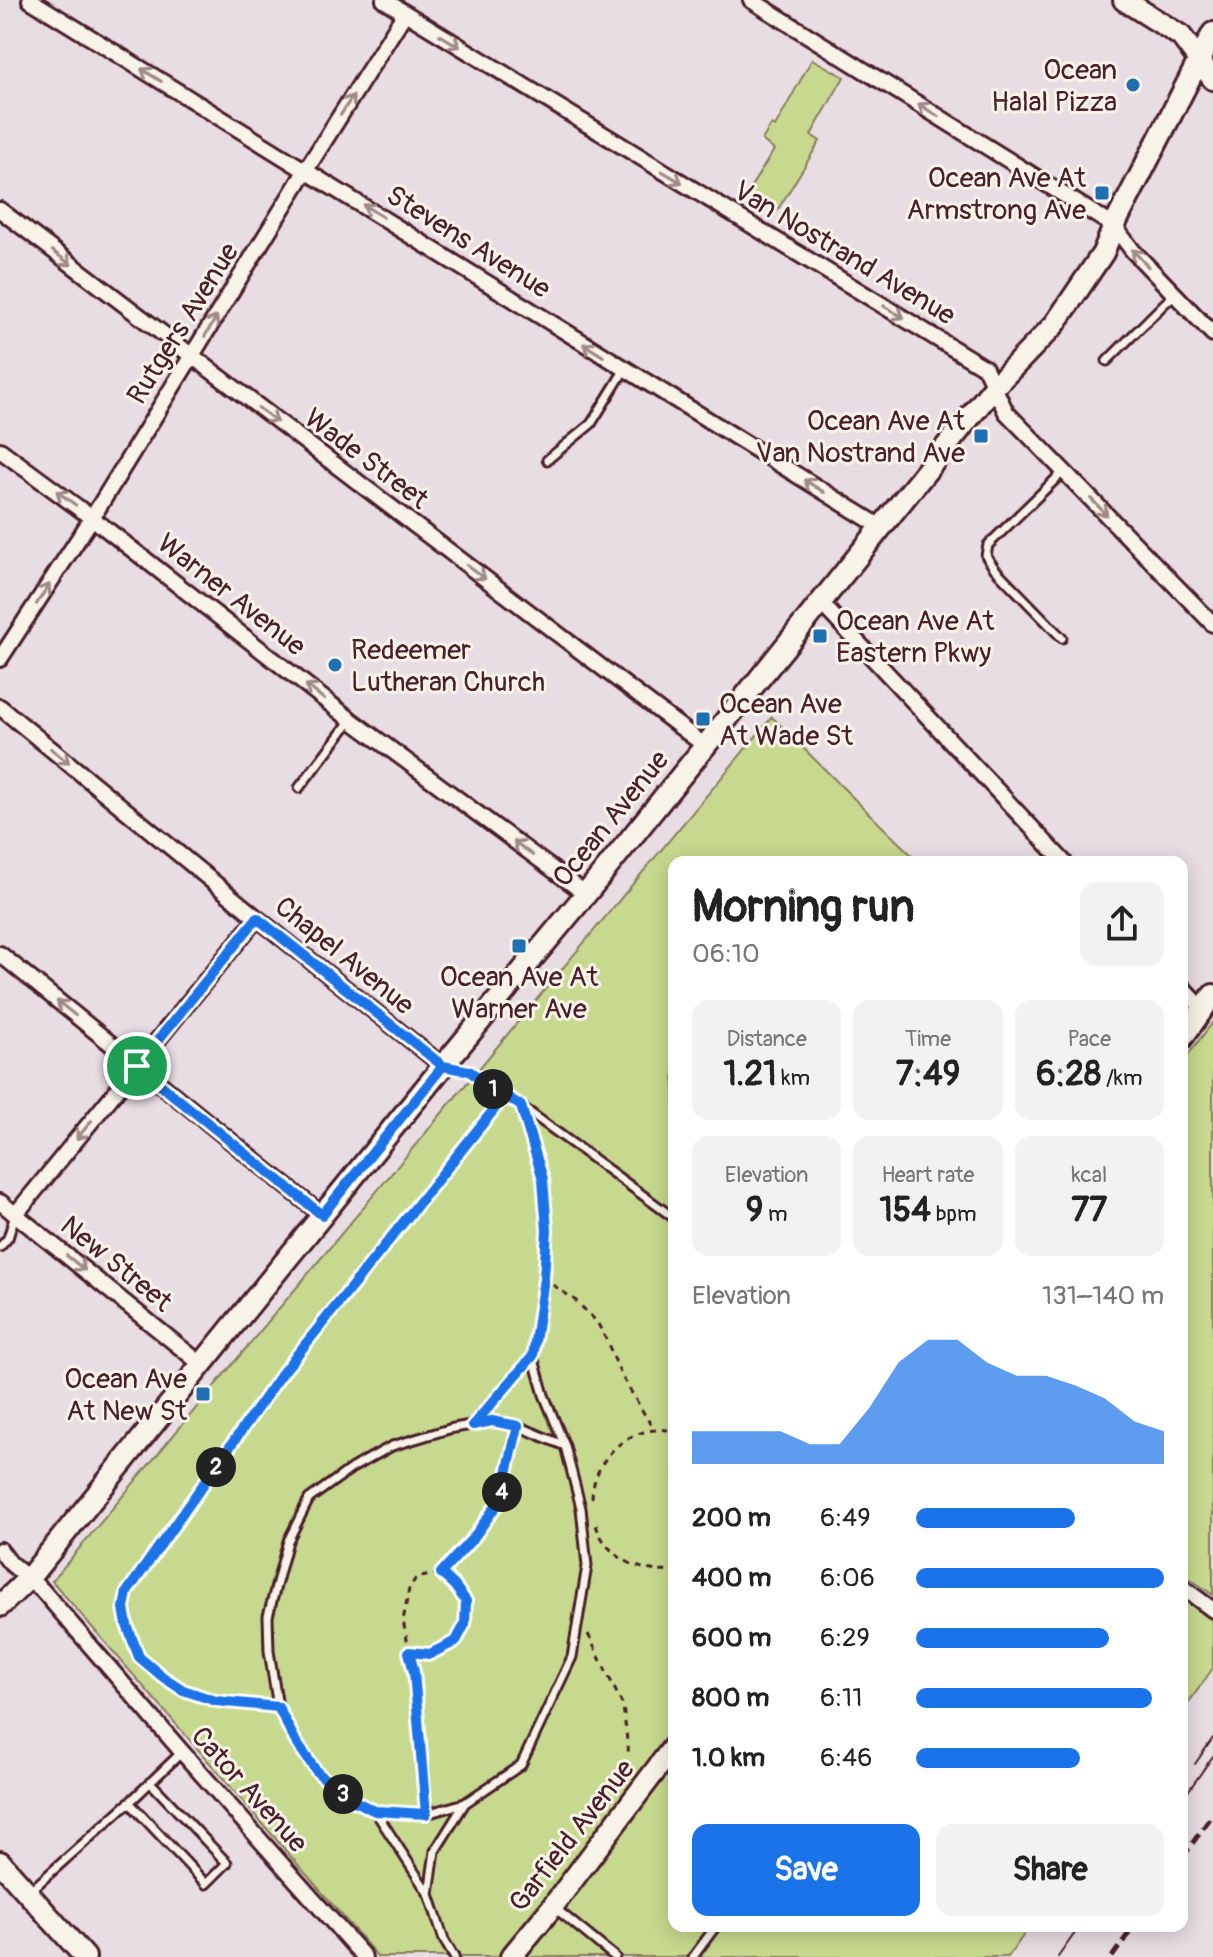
<!DOCTYPE html>
<meta charset="utf-8">
<style>
body{margin:0;font-family:Pangolin,sans-serif;background:#f2f2f2;color:#222;height:100vh;display:flex;flex-direction:column;font-size:30px;white-space:nowrap}
*{box-sizing:border-box;margin:0}
p{font-size:26px;color:#767676}
.icon{flex:none;width:44px;height:44px;fill:none;stroke:currentColor;stroke-width:2;stroke-linecap:round;stroke-linejoin:round}
.map{position:relative;flex:1;overflow:hidden}
.side{position:absolute;left:668px;top:856px;width:520px;height:1076px;display:flex;flex-direction:column;background:#fff;border-radius:16px;box-shadow:0 4px 20px #0003}
.side>*{flex:none}
.pin{position:absolute;display:grid;place-items:center;width:68px;height:68px;color:#fff;margin:-34px;border:4px solid #fff;border-radius:50%;box-shadow:0 2px 8px #0007}
.km{position:absolute;width:40px;height:40px;margin:-20px;border-radius:50%;background:#222;color:#fff;font-size:22px;line-height:40px;text-align:center}
.round{display:grid;place-items:center;flex:none;width:84px;height:84px;border-radius:16px;background:#f2f2f2}
.headline{display:flex;align-items:center;justify-content:space-between;height:136px;padding:0 24px}
h1{font-size:44px;font-weight:700;line-height:60px}
.stats{display:grid;grid-template-columns:repeat(3,1fr);gap:12px;height:136px;padding:8px 24px}
.stats div{display:grid;align-content:center;border-radius:16px;background:#f2f2f2;text-align:center}
.stats b{font-size:34px;font-weight:700}
.stats small{font-size:22px;font-weight:400}
.stats p{font-size:22px}
.chart{height:224px;padding:16px 24px}
.chart p{display:flex;justify-content:space-between}
.chart svg{width:100%;height:144px;margin-top:8px;fill:#1a73e8;opacity:.7}
.primary-button{display:flex;gap:16px;margin-top:auto;padding:16px 24px}
.primary-button a{flex:1;height:92px;border-radius:16px;background:#1a73e8;color:#fff;font-size:32px;font-weight:700;line-height:92px;text-align:center}
.primary-button a+a{background:#f2f2f2;color:#222}
ul{padding:0 24px;list-style:none;font-size:26px}
li{display:grid;grid-template-columns:128px 96px 1fr;align-items:center;height:60px}
li i{height:20px;border-radius:10px;background:#1a73e8}
.map>svg:first-child{display:block}
.green{fill:#c7d98e;stroke:#887c5c;stroke-width:2}
.lines{fill:none;stroke-linecap:round;stroke-linejoin:round}
.lane-casing{stroke:#4a1f2b;stroke-width:13}
.street-casing{stroke:#4a1f2b;stroke-width:20}
.secondary-casing{stroke:#4a1f2b;stroke-width:26}
.path{stroke:#4a1f2b;stroke-width:3;stroke-dasharray:6 6;stroke-linecap:butt}
.lane{stroke:#f7f3e8;stroke-width:7}
.street{stroke:#f7f3e8;stroke-width:14}
.secondary{stroke:#f7f3e8;stroke-width:20}
.tram{stroke:#4a1f2b;stroke-width:2}
.rail{stroke:#4a1f2b;stroke-width:5;stroke-dasharray:12 6;stroke-linecap:butt}
.oneway{stroke:#a0898a}
.route-casing{stroke:#fff;stroke-width:16}
.route{stroke:#1a73e8;stroke-width:10}
.poi-dot{fill:#1f6fb2;stroke:#f7f3e8;stroke-width:3}
.labels{text-anchor:middle;stroke-width:6;stroke-linejoin:round;paint-order:stroke}
.poi-label{font-size:28px;fill:#4a1f2b;stroke:#f7f3e8;text-anchor:end}
.street-label{font-size:28px;fill:#4a1f2b;stroke:#f7f3e8}
</style>
<div class="map">
<svg width="1213" height="1957" viewBox="0 0 1213 1957">
<rect width="100%" height="100%" fill="#e8dde3"/>
<filter id="ink" filterUnits="userSpaceOnUse"><feTurbulence type="fractalNoise" baseFrequency=".0125" numOctaves="2"/><feDisplacementMap in="SourceGraphic" scale="16" xChannelSelector="R" yChannelSelector="G"/><feConvolveMatrix kernelMatrix="1 2 1 2 8 2 1 2 1" color-interpolation-filters="sRGB"/></filter>
<g filter="url(#ink)">
<!-- green -->
<path class="green" d="M812,59l32,18 -33,58 9,6 -43,70 -30,-18 27,-43 -12,-10 9,-15 4,2z
M772,717c49,48 97,98 147,145h-245v352l-114,-80 114,85v707h356l-22,31h-630l-326,-376z
M1213,1022v573l-31,-22v-510z
M1182,1594l31,23v51l-31,44z"/>
<g class="lines">
<defs>
<path id="lane" d="M1107,361l58,-58 10,-8
M547,460l44,-36 34,-55
M1062,638l-67,-69 -9,-13 2,-11 76,-74
M299,788l52,-68
M445,1066l24,5 52,35 153,112
M0,1247l8,-9 7,-23
M473,1425l60,-69
M129,1802l77,82 21,-21 -77,-81
M465,1803l-39,11 -51,-3 -29,-14 -29,-25 -21,-30 -18,-35 -9,-56 -1,-35 20,-75 21,-42 43,-31 40,-22 57,-17 43,-8 26,5 47,20
M375,1811l53,82
M29,1892l104,-93 49,-47
M555,1908l60,49
M454,1957l-10,-17 -15,-46 6,-43 30,-48 56,-38 51,-108 15,-91 -6,-58 -16,-62 -21,-51 -11,-39 11,-78 3,-48 -4,-51 -22,-73
M693,1957l23,-31"/>
<path id="street" d="M30,0l851,527
M384,0l601,368 21,44 207,212
M751,0l363,226 19,25 80,83
M0,210l704,535
M0,450l92,68 259,202 235,174
M821,603l243,259
M0,659l92,-141 214,-348 99,-157
M0,707l257,211 186,148
M0,954l322,261
M1182,987l21,22
M0,1202l201,162
M15,1215l242,-297
M0,1550l10,13 32,27 140,162 182,205
M1182,1587l31,23"/>
<path id="secondary" d="M1124,0l57,36 32,43
M1182,1038l31,-43
M0,1606l29,-28 414,-512 143,-172 408,-507 61,-63 48,-71 11,-27 99,-193
M0,1862l85,95
M511,1957l42,-51 121,-160"/>
</defs>
<!-- lane casing -->
<use href="#lane" class="lane-casing"/>
<!-- street casing -->
<use href="#street" class="street-casing"/>
<!-- secondary casing -->
<use href="#secondary" class="secondary-casing"/>
<!-- path -->
<path class="path" d="M553,1285l22,15 22,22 9,17 15,36 33,55
M592,1498c1,-34 28,-65 63,-68 6,-1 13,0 19,1
M596,1525c10,33 46,49 78,46
M441,1573l33,-36 27,-38 15,-63
M588,1634l35,72 6,51
M409,1652l21,2 26,-13 9,-17 1,-23 -12,-16 -13,-12 -25,5 -7,10 -6,33 11,51 11,130
M268,1706l-52,-5 -33,-11 -20,-13 -24,-20 -12,-32 -3,-17 3,-16 153,-216 219,-273"/>
<!-- lane -->
<use href="#lane" class="lane"/>
<!-- street -->
<use href="#street" class="street"/>
<!-- secondary -->
<use href="#secondary" class="secondary"/>
<!-- tram -->
<path class="tram" d="M1195,1764l18,-26
M1182,1800l31,-44
M1058,1957l22,-31"/>
<!-- rail -->
<path class="rail" d="M1182,1858l31,-44
M1112,1957l22,-31"/>
</g>
<!-- one-way arrows -->
<defs><path id="oneway-shaft" d="M-6 0H5M1.5-3L5.5 0L1.5 3" fill="none" stroke-width="1.6" stroke-linecap="round" stroke-linejoin="round" transform="scale(2)"/></defs>
<g class="oneway">
<use href="#oneway-shaft" transform="translate(450 41) rotate(31)"/>
<use href="#oneway-shaft" transform="translate(151 75) rotate(-148)"/>
<use href="#oneway-shaft" transform="translate(347 105) rotate(-58)"/>
<use href="#oneway-shaft" transform="translate(928 110) rotate(-148)"/>
<use href="#oneway-shaft" transform="translate(672 177) rotate(31)"/>
<use href="#oneway-shaft" transform="translate(373 211) rotate(-148)"/>
<use href="#oneway-shaft" transform="translate(62 258) rotate(37)"/>
<use href="#oneway-shaft" transform="translate(1140 258) rotate(-133)"/>
<use href="#oneway-shaft" transform="translate(894 312) rotate(31)"/>
<use href="#oneway-shaft" transform="translate(211 326) rotate(-59)"/>
<use href="#oneway-shaft" transform="translate(593 350) rotate(-148)"/>
<use href="#oneway-shaft" transform="translate(268 415) rotate(37)"/>
<use href="#oneway-shaft" transform="translate(814 486) rotate(-148)"/>
<use href="#oneway-shaft" transform="translate(66 498) rotate(-144)"/>
<use href="#oneway-shaft" transform="translate(1099 507) rotate(46)"/>
<use href="#oneway-shaft" transform="translate(476 572) rotate(37)"/>
<use href="#oneway-shaft" transform="translate(43 594) rotate(-57)"/>
<use href="#oneway-shaft" transform="translate(315 692) rotate(-142)"/>
<use href="#oneway-shaft" transform="translate(60 756) rotate(39)"/>
<use href="#oneway-shaft" transform="translate(523 848) rotate(-143)"/>
<use href="#oneway-shaft" transform="translate(66 1008) rotate(-141)"/>
<use href="#oneway-shaft" transform="translate(84 1130) rotate(129)"/>
<use href="#oneway-shaft" transform="translate(76 1263) rotate(39)"/>
</g>
</g>
<g class="lines" filter="url(#ink)">
<defs>
<path id="route" d="M137,1066l120,-148 186,148 26,5 35,26 -224,279 -153,216 -3,16 3,17 12,32 24,20 20,13 33,11 62,6 18,35 21,30 29,25 29,14 51,3 -12,-142 -5,-20 21,2 26,-13 9,-17 1,-23 -12,-16 -13,-12 33,-36 27,-38 17,-73 -26,-5 -19,4 60,-69 11,-78 3,-48 -4,-51 -22,-73 -52,-35 -26,-5 -121,149 -185,-149"/>
</defs>
<!-- route casing -->
<use href="#route" class="route-casing"/>
<!-- route -->
<use href="#route" class="route"/>
</g>
<!-- markers -->
<g class="poi-dot">
<circle cx="1133" cy="85" r="8"/>
<rect x="1094" y="185" width="16" height="16" rx="4"/>
<rect x="973" y="428" width="16" height="16" rx="4"/>
<rect x="812" y="628" width="16" height="16" rx="4"/>
<circle cx="335" cy="665" r="8"/>
<rect x="695" y="711" width="16" height="16" rx="4"/>
<rect x="511" y="938" width="16" height="16" rx="4"/>
<rect x="195" y="1386" width="16" height="16" rx="4"/>
</g>
<g class="labels">
<!-- poi labels -->
<g class="poi-label">
<text x="1117" y="79">Ocean<tspan x="1117" dy="32">Halal Pizza</tspan></text>
<text x="1086" y="187">Ocean Ave At<tspan x="1086" dy="32">Armstrong Ave</tspan></text>
<text x="965" y="430">Ocean Ave At<tspan x="965" dy="32">Van Nostrand Ave</tspan></text>
<text x="836" y="630" text-anchor="start">Ocean Ave At<tspan x="836" dy="32">Eastern Pkwy</tspan></text>
<text x="351" y="659" text-anchor="start">Redeemer<tspan x="351" dy="32">Lutheran Church</tspan></text>
<text x="719" y="713" text-anchor="start">Ocean Ave<tspan x="719" dy="32">At Wade St</tspan></text>
<text x="519" y="986" text-anchor="middle">Ocean Ave At<tspan x="519" dy="32">Warner Ave</tspan></text>
<text x="187" y="1388">Ocean Ave<tspan x="187" dy="32">At New St</tspan></text>
</g>
<!-- street labels -->
<g class="street-label">
<text transform="translate(469 241) rotate(32)" y="10">Stevens Avenue</text>
<text transform="translate(845 252) rotate(31)" y="10">Van Nostrand Avenue</text>
<text transform="translate(182 323) rotate(-58)" y="10">Rutgers Avenue</text>
<text transform="translate(367 458) rotate(37)" y="10">Wade Street</text>
<text transform="translate(232 594) rotate(38)" y="10">Warner Avenue</text>
<text transform="translate(610 818) rotate(-51)" y="10">Ocean Avenue</text>
<text transform="translate(345 955) rotate(39)" y="10">Chapel Avenue</text>
<text transform="translate(117 1263) rotate(39)" y="10">New Street</text>
<text transform="translate(250 1789) rotate(48)" y="10">Cator Avenue</text>
<text transform="translate(571 1835) rotate(-52)" y="10">Garfield Avenue</text>
</g>
</g>
</svg>
<div class="pin" style="left:137px;top:1066px;background:#1e9e55"><svg class="icon" aria-label="arrive" viewBox="0 0 24 24"><path d="M6 21V4h12l-3 4 3 4H6"/></svg></div>
<b class="km" style="left:493px;top:1089px">1</b>
<b class="km" style="left:216px;top:1467px">2</b>
<b class="km" style="left:343px;top:1794px">3</b>
<b class="km" style="left:502px;top:1492px">4</b>
<section class="side">
<div class="headline"><div><h1>Morning run</h1><p>06:10</p></div><a class="round"><svg class="icon" aria-label="share" viewBox="0 0 24 24"><path d="M12 15V3M7 8l5-5 5 5M5 13v7h14v-7"/></svg></a></div>
<div class="stats">
<div><p>Distance</p><b>1.21<small> km</small></b></div>
<div><p>Time</p><b>7:49</b></div>
<div><p>Pace</p><b>6:28<small> /km</small></b></div>
</div>
<div class="stats">
<div><p>Elevation</p><b>9<small> m</small></b></div>
<div><p>Heart rate</p><b>154<small> bpm</small></b></div>
<div><p>kcal</p><b>77</b></div>
</div>
<div class="chart"><p><span>Elevation</span>131–140 m</p>
<svg viewBox="0 0 160 44" preserveAspectRatio="none"><path d="M0 44V34L10 34L20 34L30 34L40 38L50 38L60 27L70 13L80 6L90 6L100 13L110 17L120 17L130 20L140 24L150 31L160 34V44z"/></svg>
</div>
<ul>
<li><b>200 m</b>6:49<i style="width:64%"></i></li>
<li><b>400 m</b>6:06<i style="width:100%"></i></li>
<li><b>600 m</b>6:29<i style="width:78%"></i></li>
<li><b>800 m</b>6:11<i style="width:95%"></i></li>
<li><b>1.0 km</b>6:46<i style="width:66%"></i></li>
</ul>
<div class="primary-button"><a>Save</a><a>Share</a></div>
</section>
</div>
